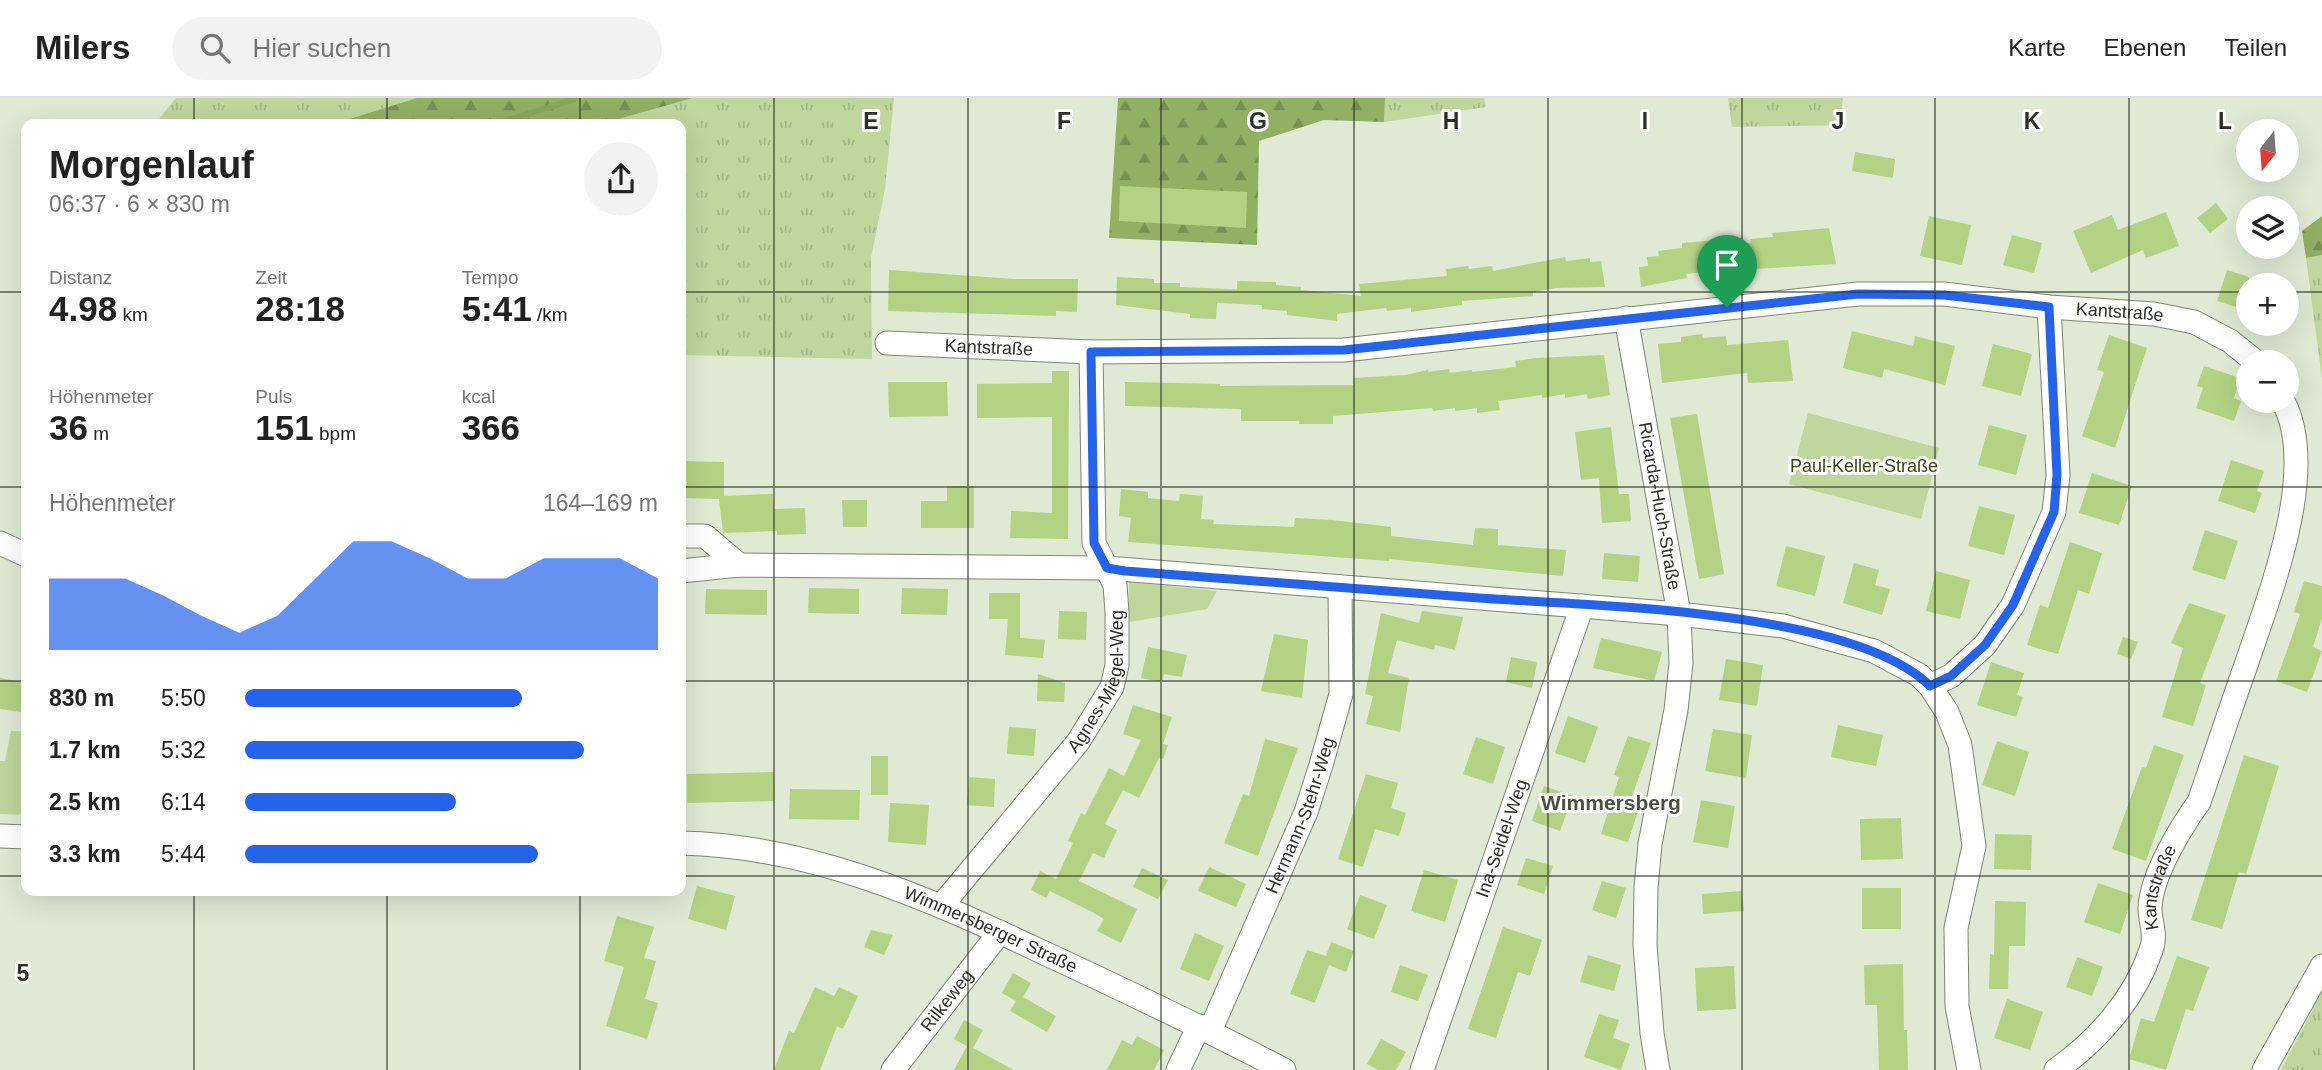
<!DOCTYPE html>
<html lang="de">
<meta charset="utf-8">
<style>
body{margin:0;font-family:Arial,sans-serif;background:#f2f2f2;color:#222;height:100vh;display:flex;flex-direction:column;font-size:26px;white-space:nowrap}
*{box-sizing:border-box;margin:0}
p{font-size:23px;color:#767676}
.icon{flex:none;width:38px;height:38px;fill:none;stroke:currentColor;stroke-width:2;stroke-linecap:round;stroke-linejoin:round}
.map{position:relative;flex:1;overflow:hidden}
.panel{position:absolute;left:21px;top:21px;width:665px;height:777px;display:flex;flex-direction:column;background:#fff;border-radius:14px;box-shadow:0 7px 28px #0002}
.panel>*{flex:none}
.needle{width:46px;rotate:197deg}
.tools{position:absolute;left:2236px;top:21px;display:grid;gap:14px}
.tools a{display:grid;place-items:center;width:63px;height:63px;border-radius:50%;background:#fff;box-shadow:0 7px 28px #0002;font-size:35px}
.pin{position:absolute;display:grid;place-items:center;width:60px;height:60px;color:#fff;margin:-72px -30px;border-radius:50% 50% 50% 0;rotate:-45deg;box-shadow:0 0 7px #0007}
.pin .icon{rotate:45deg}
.round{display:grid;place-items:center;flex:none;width:74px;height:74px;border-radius:37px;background:#f2f2f2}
.headline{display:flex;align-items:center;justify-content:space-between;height:119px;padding:0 28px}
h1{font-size:38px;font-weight:700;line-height:52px}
.stats{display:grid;grid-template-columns:repeat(3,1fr);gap:10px;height:119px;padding:7px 28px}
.stats div{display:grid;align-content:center}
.stats b{font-size:35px;font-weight:700}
.stats small{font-size:19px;font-weight:400}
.stats p{font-size:19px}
.chart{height:196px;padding:14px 28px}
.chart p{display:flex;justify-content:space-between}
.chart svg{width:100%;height:126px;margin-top:7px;fill:#2563eb;opacity:.7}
ul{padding:0 28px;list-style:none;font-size:23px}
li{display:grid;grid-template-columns:112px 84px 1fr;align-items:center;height:52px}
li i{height:18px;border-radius:9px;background:#2563eb}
header{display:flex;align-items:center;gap:42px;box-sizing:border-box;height:98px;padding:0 35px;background:#fff;border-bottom:2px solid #e0e0e0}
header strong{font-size:33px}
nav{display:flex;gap:38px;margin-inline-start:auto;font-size:24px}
.search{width:490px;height:63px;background:#f2f2f2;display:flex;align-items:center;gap:18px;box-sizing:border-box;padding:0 24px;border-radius:38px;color:#767676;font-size:26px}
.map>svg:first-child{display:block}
.grass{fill:url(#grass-tufts)}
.forest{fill:url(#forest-firs)}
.park{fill:#bfd69d}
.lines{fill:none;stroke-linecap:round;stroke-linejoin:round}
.stream{stroke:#89a65a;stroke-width:6}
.building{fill:#b3d284}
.minor-casing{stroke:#7d8672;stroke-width:25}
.minor{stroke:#fff;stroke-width:23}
.route-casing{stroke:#fff;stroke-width:14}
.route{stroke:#2563eb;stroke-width:9}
.grid{fill:none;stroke:#2b2f26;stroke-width:2;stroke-opacity:0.55}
.labels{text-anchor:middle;stroke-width:6;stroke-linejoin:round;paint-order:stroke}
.street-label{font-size:18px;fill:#2b2f26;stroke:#fff}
.park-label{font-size:18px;fill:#33460d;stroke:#fff}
.quarter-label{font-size:21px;font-weight:bold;fill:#4b5240;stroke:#fff}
.grid-label{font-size:23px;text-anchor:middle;font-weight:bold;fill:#2b2f26;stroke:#fff;stroke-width:6;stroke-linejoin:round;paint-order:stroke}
</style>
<header>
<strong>Milers</strong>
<div class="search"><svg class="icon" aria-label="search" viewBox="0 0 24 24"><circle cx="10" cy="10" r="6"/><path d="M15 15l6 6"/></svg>Hier suchen</div>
<nav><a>Karte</a><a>Ebenen</a><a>Teilen</a></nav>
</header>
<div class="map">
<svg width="2322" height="972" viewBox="0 0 2322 972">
<defs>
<pattern id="grass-tufts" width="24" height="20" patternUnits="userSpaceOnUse" patternTransform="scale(1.75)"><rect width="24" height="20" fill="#bfd69d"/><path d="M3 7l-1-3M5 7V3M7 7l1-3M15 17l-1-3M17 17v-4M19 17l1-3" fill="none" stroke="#a4b887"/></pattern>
<pattern id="forest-firs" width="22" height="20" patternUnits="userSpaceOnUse" patternTransform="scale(1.75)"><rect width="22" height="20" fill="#92b064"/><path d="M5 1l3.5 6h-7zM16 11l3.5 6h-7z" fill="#779052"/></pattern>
</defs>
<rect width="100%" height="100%" fill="#dfe9d3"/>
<!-- grass -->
<path class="grass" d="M176,0h241l-84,26h-178z
M693,0h201l-9,91 -14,69 1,101 -191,-4v-231h-80z
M1385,0h99l2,9 -102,15z
M1728,0h115l-3,27 -108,2z
M2322,157v123l-16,-120z
M2322,894v78h-41z"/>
<!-- forest -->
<path class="forest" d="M417,0h276l-92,26h-268z
M1118,0h267l-1,24 -60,-2 -65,21 -2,104 -148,-7z
M2322,118v39l-16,3 -4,-27z"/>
<!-- park -->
<path class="park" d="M1808,315l131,35 -18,71 -132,-35z
M1129,484l88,9 -10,18 -78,13z
M11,633h15v84l-26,-1v-53h5z"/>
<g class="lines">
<!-- stream -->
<path class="stream" d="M496,26l82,-26"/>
</g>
<!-- building -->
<path class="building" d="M1855,54l40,7 -2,19 -41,-7z
M1120,88l127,6 -1,36 -127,-7z
M2216,105l12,16 -18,14 -13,-15z
M2166,114l13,34 -33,12 -3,-8 -52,23 -18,-42 39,-16 6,15z
M1929,118l42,9 -9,40 -42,-9z
M1829,130l7,36 -82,5 1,4 -33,3 -1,-6 -35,4 1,4 -46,9 -2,-20 9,-1 -1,-9 12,-1 -1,-5 24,-3v-5l36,-3 1,5 32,-2 -1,-4 23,-2 -1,-4z
M2012,137l30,8 -8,30 -31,-8z
M1565,159l1,4 24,-3v4l11,-1 4,26 -49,1 -23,4v4l-71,5v4l-51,7v-4l-24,3 -1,-3 -49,6v7l-50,-6v-4l-25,-2v-4l-45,-2 -1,16 -26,-1v-4l-74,-9 1,-28 37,2v4h26v4l49,2h8v-8l39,1v3l25,2v3l60,6 -2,-12 88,-8 -1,-7 22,-3 1,3 23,-3 1,5z
M889,172l124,9h65l-1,33 -21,-1v5l-168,-5z
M2227,172l22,7v34l-32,-10z
M1852,233l61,15 2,-10 40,10 -10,39 -61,-16 -2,9 -39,-10z
M1702,236l1,4 23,-2 1,9 61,-5 5,41 -45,2 -1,-10 -85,10 -4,-39 23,-2v-5z
M2109,237l38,13 -32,100 -33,-12 22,-64 -7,-2z
M1993,246l39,10 -11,42 -39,-10z
M1604,257l6,40 -22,4 -1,-5 -22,4v-4l-23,4v-3l-44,6 2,9 -23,3v-5l-22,3v-3l-22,3 -1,-3 -99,8v8h-34v-3h-58v-12l-116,-3v-24l95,2v2l133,-1v-7l53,-3 22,-5v2l21,-3 1,4 22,-3v2l44,-5 -1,-6 21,-3z
M2204,268l36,12 -6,20 7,3 -7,20 -38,-13 7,-20 -6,-2z
M1052,273h17l-1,168 -58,-1 1,-27 41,2v-96l-75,1v-34l75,-1z
M888,284h59l1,34 -59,1z
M1697,316l27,160 -25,5 -29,-161z
M1989,327l38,10 -11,40 -38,-10z
M1611,329l8,67h10l2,27 -29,2 -3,-45 -18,2 -6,-48z
M2231,362l33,11 -7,20 5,2 -7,20 -37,-12z
M681,363l43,1v34l49,-2 1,15 31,-1 1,26 -29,1v-4l-54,2 -4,-34 -38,-1z
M2092,375l40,13 -13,39 -40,-12z
M947,388h27v42h-53v-27h26z
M1121,391l27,3v6l31,3 1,-7 23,2 -2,23 13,1 -1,4 81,3 1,-9 37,2 59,7v9l82,9 2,-17 23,1v16l68,5 -3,26 -174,-17v2l-261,-19 3,-24 -12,-2z
M842,402h25v27h-24z
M1979,408l36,9 -11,40 -36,-9z
M2205,432l33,11 -13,39 -33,-10z
M2070,444l32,11 -13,41 -11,-4 -20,64 -31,-9 13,-40 8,3z
M1786,448l39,10 -10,40 -39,-10z
M1604,455l36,3 -2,26 -36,-3z
M1854,465l25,7 -4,15 15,4 -8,26 -39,-12z
M1936,473l34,9 -10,39 -34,-8z
M2304,483l18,5v32l-9,29 9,4 -15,41 -31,-11 24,-67 -6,-2z
M809,490l50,1v25l-51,-1z
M902,490l46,1 -1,26 -46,-1z
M706,491l61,1v25l-62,-1z
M989,495h31v45l25,2 -2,18 -38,-3 3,-36h-19z
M2189,505l37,12 -26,68 6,2 -13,41 -31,-9 21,-69 -12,-5z
M1059,513l28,1 -1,28 -28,-1z
M1422,513l41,6 -8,33 -20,-5 -1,5 -37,-10 -9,33 21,5 -9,54 -34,-8 7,-28 -8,-2 16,-81 38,10z
M1274,536l34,6 -6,58 -41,-7z
M2123,539l15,5 -7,17 -14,-5z
M1601,540l61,14 -8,29 -61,-13z
M1148,549l39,8 -5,22 -18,-3 -2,8 -21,-4z
M1511,559l26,5 -5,26 -26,-6z
M1726,561l37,6 -6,41 -38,-6z
M1991,564l33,11 -7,22 6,2 -7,20 -39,-12z
M1038,576l27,9 -1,19 -27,-1z
M0,580l26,5v30l-26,-4z
M1133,607l39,12 -9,27 5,1 -5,14 -4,-1 -20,40 -16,-8 -18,34 12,6 -13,28 -11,-5 -14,28 58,28 -16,34 -24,-12 7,-12 -10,-6 -44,-22 -4,7 -15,-8 9,-19 16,8 17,-36 -5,-2 13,-28 4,2 24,-47 15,8 17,-36 -18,-6z
M1568,618l30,11 -13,36 -30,-10z
M1838,627l45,10 -7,31 -45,-9z
M1009,629l27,2 -2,27 -27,-2z
M1713,631l39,6 -6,43 -41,-7z
M1628,638l23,7 -22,62 10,3 -11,34 -27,-8 18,-57 -5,-2z
M1476,639l29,10 -12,37 -30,-10z
M1265,641l33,9 -40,108 -34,-13 19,-49 6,2z
M1997,643l32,11 -14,44 -33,-11z
M2154,647l30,10 -38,106 -34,-12 30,-82 4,1z
M2244,657l35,11 -33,108 -7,-2 -17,57 -31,-9z
M871,658h17v39h-17z
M774,674l1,29 -88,2v-29z
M1366,676l32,9 -7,25 15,5 -7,23 -24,-7 -12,38 -25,-8z
M969,679l26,2 -1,28 -27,-2z
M1544,688l29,10 -13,35 -28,-10z
M790,691l70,1 -1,30 -70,-1z
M1701,702l34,6 -7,42 -35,-6z
M890,705l39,2 -3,40 -38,-3z
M1901,720l2,41 -42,1 -1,-41z
M1995,736l37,1 -1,35 -37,-1z
M1526,760l27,8 -9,28 -27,-9z
M1209,769l37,17 -10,23 -38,-16z
M1142,770l26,12 -10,19 -25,-12z
M1424,772l34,10 -13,42 -34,-11z
M1602,783l24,7 -10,30 -24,-8z
M2098,785l35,12 -13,39 -36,-12z
M697,788l38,10 -9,34 -38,-11z
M1862,790h39v41h-39z
M1742,793l2,20 -41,3 -1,-20z
M1360,797l27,10 -13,34 -27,-10z
M1995,803l31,1 -1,44h-16l-1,43h-19l1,-35 4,1z
M617,818l37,11 -10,31 12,3 -11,38 13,4 -11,36 -41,-13 18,-59 -20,-6z
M1503,829l39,13 -12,36 -12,-4 -22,66 -28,-9z
M871,832l22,5 -9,20 -20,-8z
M1195,835l29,13 -15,35 -29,-12z
M1331,844l23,9 -8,21 -17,-7 -14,38 -25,-9 17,-44 19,6z
M1588,857l33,10 -7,26 -34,-9z
M2177,858l32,11 -16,44 -7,-2 -20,61 -37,-11 12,-41 13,4z
M2077,859l26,10 -11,29 -26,-9z
M1903,866l1,66h3l1,40h-29l-2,-65h-12l-1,-40z
M1400,867l28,10 -10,26 -27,-9z
M1734,868l2,43 -39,2 -2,-43z
M1013,875l18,10 -8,14 33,19 -9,16 -37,-21 6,-10 -14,-8z
M815,889l19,9 5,-9 19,9 -15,33 -6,-3 -17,44h-46l15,-39 5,2z
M2007,901l36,13 -13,38 -36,-12z
M1599,916l20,6 -6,18 17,6 -9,26 -37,-13z
M964,922l19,10 -10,18 41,22h-60l13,-24 -13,-7z
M1137,938l27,14 -10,20h-47l15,-30 10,5z
M1381,941l25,13 -10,18h-18l-11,-6z"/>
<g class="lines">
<defs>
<g id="minor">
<path id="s1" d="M1626,220l53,296 2,49 -5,47 -26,134 -4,44 -1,57 7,88 6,37"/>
<path id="s2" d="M887,245l204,9 253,-2 514,-56h86l105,13 105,7 40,8 36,19 26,21"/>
<path d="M681,438h24l34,29"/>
<path d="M0,445l26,12"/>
<path d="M681,473l58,-6 368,3 572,46 104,12 91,25 45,24 11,11 17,26 13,33 14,101 -18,82 1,78 12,64"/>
<path d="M1930,588l21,-10 34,-31 28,-40 41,-93 4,-37 -9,-168"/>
<path d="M0,738l26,1"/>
<path id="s3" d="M681,745c129,3 244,54 359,108 82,38 164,77 244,119"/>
<path id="s4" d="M942,807l136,-163 34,-55 5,-22v-53l-2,-27 -21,-42 -3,-191"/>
<path id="s5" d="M1210,933l96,-219 15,-47 20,-71 -1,-107"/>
<path id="s6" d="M893,972l107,-138"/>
<path d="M1178,972l21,-44"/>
<path id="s7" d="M1422,972l160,-464"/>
<path id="s8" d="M2056,972c41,-29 79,-71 95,-120 6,-15 -1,-27 -1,-42 1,-32 31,-81 49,-106 16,-46 31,-92 47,-137 23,-69 74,-195 37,-264"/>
<path d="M2264,972l58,-104"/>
</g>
</defs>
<!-- minor casing -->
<use href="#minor" class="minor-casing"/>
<!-- minor -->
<use href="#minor" class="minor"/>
</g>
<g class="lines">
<defs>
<path id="route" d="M1858,196l86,1 105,12 8,168 -3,37 -41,93 -28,40 -34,31 -21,10c-78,-77 -340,-80 -451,-88 -118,-9 -236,-18 -354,-27l-18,-3 -13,-25 -3,-191 253,-2z"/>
</defs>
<!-- route casing -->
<use href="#route" class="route-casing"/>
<!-- route -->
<use href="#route" class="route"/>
</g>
<!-- grid -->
<path class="grid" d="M194,0v26M387,0v26M580,0v26M774,0v972M968,0v972M1161,0v972M1354,0v972M1548,0v972M1742,0v972M1935,0v972M2129,0v972M0,194h26M681,194h1568M2287,194h35M0,389h26M681,389h1641M0,583h26M681,583h1641M0,778h26M681,778h1641M194,793v179M387,793v179M580,793v179"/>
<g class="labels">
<!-- street labels -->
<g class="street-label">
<text dy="6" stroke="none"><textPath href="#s2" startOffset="1237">Kantstraße</textPath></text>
<text dy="6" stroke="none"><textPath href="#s2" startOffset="102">Kantstraße</textPath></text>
<text dy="6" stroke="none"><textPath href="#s1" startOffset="191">Ricarda-Huch-Straße</textPath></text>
<text dy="6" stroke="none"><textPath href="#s4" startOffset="278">Agnes-Miegel-Weg</textPath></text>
<text dy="6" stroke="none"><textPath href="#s5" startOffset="234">Hermann-Stehr-Weg</textPath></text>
<text dy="6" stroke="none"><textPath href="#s7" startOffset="245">Ina-Seidel-Weg</textPath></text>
<text dy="6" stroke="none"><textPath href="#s8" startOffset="220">Kantstraße</textPath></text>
<text dy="6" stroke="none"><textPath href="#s3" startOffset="324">Wimmersberger Straße</textPath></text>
<text dy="6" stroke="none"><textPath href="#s6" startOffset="88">Rilkeweg</textPath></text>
</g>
<!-- park labels -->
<g class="park-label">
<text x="1864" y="374">Paul-Keller-Straße</text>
</g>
<!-- quarter labels -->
<g class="quarter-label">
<text x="1611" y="712">Wimmersberg</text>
</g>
</g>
<g class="grid-label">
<text x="871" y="31">E</text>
<text x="1064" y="31">F</text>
<text x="1258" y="31">G</text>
<text x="1451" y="31">H</text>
<text x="1645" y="31">I</text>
<text x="1838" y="31">J</text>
<text x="2032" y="31">K</text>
<text x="2225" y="31">L</text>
<text x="23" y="883">5</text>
</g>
</svg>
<div class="tools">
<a><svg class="needle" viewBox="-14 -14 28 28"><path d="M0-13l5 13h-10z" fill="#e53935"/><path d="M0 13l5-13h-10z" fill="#767676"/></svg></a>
<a><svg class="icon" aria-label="layers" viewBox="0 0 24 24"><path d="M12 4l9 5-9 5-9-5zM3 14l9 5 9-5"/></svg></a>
<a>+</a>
<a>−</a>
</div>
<div class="pin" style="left:1727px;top:209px;background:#1e9e55"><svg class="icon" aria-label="arrive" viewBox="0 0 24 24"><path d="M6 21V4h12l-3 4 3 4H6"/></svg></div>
<section class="panel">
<div class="headline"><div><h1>Morgenlauf</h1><p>06:37 · 6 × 830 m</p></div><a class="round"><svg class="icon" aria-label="share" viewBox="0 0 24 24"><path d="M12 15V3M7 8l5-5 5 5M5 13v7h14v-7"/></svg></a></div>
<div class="stats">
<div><p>Distanz</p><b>4.98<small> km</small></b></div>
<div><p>Zeit</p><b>28:18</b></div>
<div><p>Tempo</p><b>5:41<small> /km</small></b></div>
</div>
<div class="stats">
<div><p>Höhenmeter</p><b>36<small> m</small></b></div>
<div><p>Puls</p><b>151<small> bpm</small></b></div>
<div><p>kcal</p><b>366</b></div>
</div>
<div class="chart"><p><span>Höhenmeter</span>164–169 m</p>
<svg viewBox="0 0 160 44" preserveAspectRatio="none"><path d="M0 44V19L10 19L20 19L30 25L40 32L50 38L60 32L70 19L80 6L90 6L100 12L110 19L120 19L130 12L140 12L150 12L160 19V44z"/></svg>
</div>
<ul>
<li><b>830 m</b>5:50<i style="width:67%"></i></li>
<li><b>1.7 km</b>5:32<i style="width:82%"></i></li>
<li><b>2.5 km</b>6:14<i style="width:51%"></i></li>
<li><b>3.3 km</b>5:44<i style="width:71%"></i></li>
</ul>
</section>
</div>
